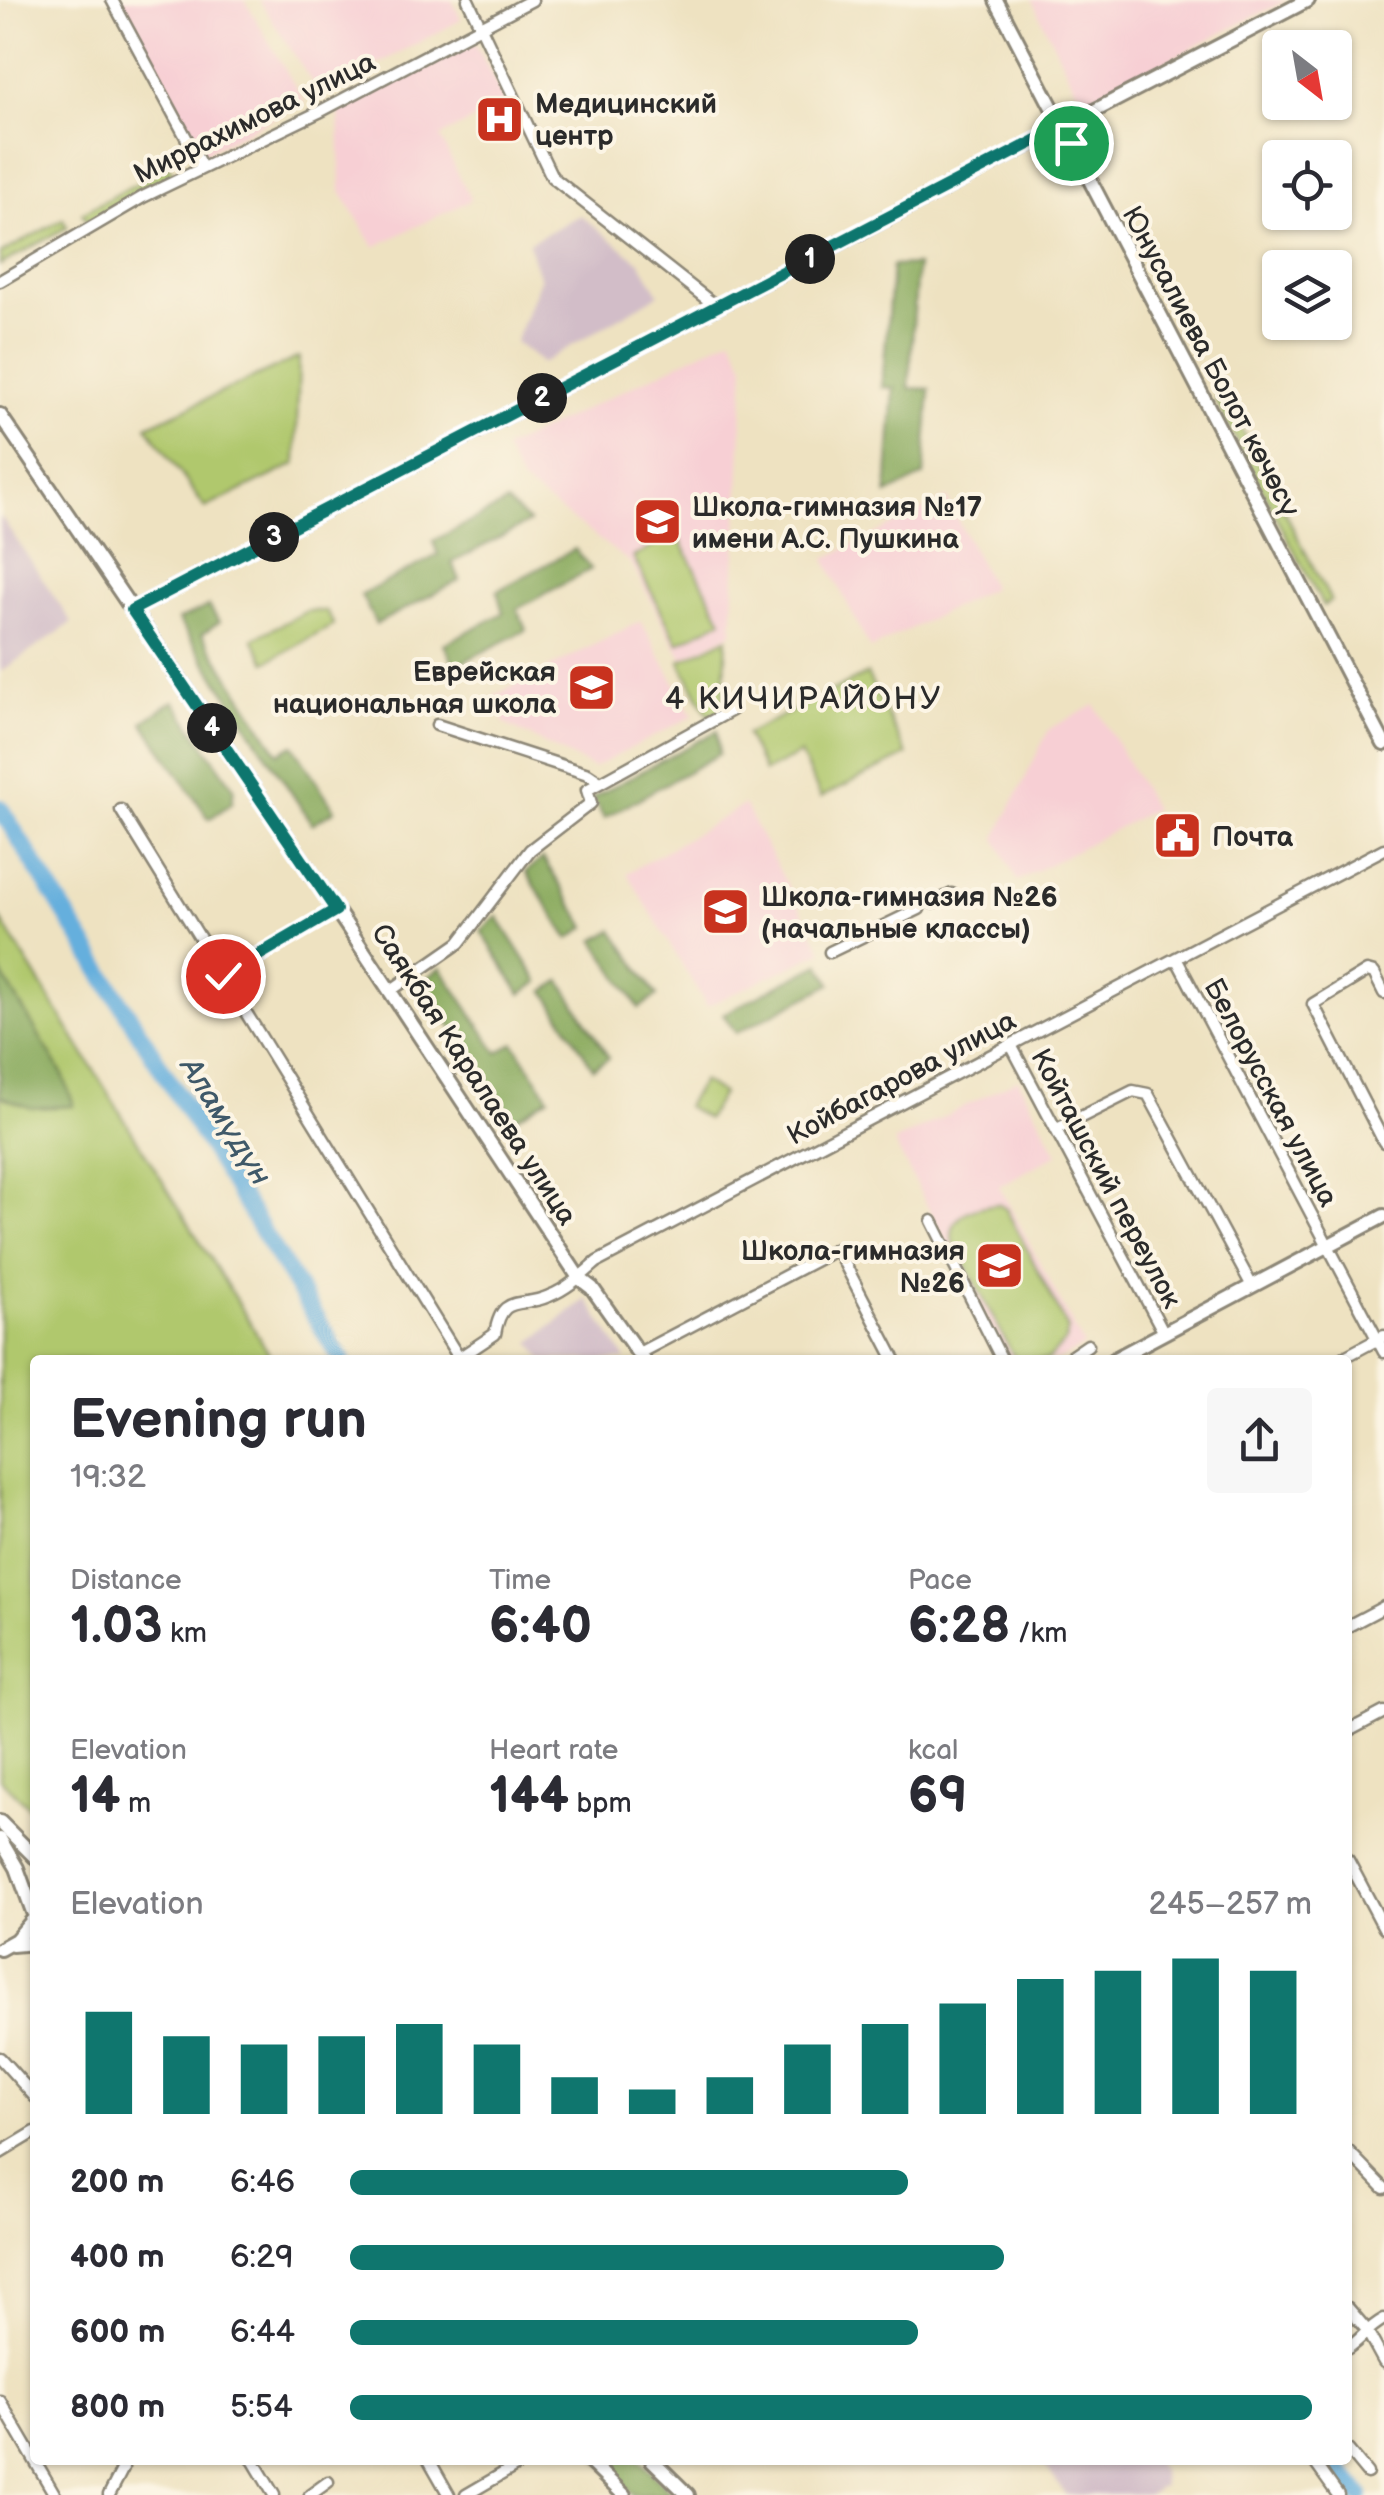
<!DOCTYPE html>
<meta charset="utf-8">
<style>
body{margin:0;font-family:"Balsamiq Sans",sans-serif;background:#f7f7f7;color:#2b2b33;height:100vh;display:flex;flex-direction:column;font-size:38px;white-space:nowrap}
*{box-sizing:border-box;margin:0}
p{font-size:32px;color:#7c7c81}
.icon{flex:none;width:55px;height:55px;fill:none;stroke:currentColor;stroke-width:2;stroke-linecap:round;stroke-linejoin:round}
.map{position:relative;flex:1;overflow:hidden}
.panel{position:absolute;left:30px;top:1355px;width:1322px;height:1110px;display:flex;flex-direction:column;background:#fff;border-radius:10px;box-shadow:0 2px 8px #0004}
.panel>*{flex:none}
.needle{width:65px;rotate:149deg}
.buttons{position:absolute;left:1262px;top:30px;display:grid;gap:20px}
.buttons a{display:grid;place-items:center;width:90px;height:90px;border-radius:10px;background:#fff;box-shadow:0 2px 8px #0004;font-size:50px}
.pin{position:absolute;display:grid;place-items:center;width:85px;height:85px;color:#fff;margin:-42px;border:5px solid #fff;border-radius:50%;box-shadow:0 2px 10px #0007}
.km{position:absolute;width:50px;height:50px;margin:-25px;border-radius:50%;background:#222;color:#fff;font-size:28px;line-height:50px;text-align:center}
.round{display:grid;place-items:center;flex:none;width:105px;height:105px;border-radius:10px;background:#f7f7f7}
.head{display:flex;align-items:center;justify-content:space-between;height:170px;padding:0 40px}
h1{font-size:55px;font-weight:700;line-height:75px}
.metrics{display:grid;grid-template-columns:repeat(3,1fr);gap:15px;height:170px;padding:10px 40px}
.metrics div{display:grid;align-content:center}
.metrics b{font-size:50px;font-weight:700}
.metrics small{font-size:28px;font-weight:400}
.metrics p{font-size:28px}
.chart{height:280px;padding:20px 40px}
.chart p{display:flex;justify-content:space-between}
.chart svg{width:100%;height:180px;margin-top:10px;stroke:#0f766e;stroke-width:6}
ul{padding:0 40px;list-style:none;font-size:32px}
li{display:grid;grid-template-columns:160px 120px 1fr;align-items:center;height:75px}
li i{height:25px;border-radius:12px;background:#0f766e}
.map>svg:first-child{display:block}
.built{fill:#f7cfd4}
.industrial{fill:#d2bdc8}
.green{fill:#b0c86d;stroke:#6e7a4c;stroke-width:2.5}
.forest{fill:#8cac60;stroke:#5c6c46;stroke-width:2.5}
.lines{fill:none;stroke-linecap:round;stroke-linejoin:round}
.river{stroke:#65afdd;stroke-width:18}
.minor-casing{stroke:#8c8676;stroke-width:15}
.major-casing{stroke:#8c8676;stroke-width:18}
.minor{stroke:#fff;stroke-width:10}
.major{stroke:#fff;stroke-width:12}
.route-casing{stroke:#fff;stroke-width:20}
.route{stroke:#0f766e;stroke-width:12}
.labels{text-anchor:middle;stroke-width:8;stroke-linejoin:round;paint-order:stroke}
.poi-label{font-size:28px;font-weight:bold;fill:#2b2b2b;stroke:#fcf5e5;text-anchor:start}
.street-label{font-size:28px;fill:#2b2b2b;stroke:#fcf5e5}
.water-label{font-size:30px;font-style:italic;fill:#3f5969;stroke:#fcf5e5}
.quarter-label{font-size:32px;letter-spacing:2.5px;fill:#2b2b2b;stroke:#fcf5e5}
</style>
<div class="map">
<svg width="1384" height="2495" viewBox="0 0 1384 2495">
<rect width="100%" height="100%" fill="#fcf5e5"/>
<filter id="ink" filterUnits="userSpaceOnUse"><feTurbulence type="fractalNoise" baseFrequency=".01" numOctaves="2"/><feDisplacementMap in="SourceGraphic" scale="20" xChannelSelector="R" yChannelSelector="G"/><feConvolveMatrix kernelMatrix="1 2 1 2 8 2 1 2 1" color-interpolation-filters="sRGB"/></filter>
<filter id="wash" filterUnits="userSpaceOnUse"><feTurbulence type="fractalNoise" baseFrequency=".0048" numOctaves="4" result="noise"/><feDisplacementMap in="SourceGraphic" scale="40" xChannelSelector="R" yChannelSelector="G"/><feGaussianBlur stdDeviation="2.25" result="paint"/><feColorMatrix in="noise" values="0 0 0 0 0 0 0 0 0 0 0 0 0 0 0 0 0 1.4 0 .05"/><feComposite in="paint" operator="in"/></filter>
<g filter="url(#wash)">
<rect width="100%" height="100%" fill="#eee2c1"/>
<!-- built -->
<path class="built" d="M121,0h124l59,102 -102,52z
M259,0h193l9,20 -141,75z
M1032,0h255l-204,104z
M473,39l33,64 -66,34 31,63 -97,47 -33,-56 -2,-83z
M732,337l13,28 -13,268 -50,25 -51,-95 -110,-81 -17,-33z
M947,498l45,90 -122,61 -45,-90z
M641,621l52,95 -100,52 -88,-44 -13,-27z
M1095,705l59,104 -137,72 -21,-43 53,-109z
M744,805l79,146 -116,55 -80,-133z
M1018,1079l40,75 -59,32 85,160 -26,14h-51l-113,-218z"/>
<!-- industrial -->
<path class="industrial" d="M580,215l61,48 18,31 -117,69 -27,-21 25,-63 -12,-36z
M0,515l72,108 -72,49z
M587,1299l39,61h-83l-12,-18z
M1041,2460h112l9,11 1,15 -16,9h-81z"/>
<!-- green -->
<path class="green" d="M169,166l5,9 -87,47 -5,-9z
M63,219l4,8 -67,38v-11z
M299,357l-3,107 -91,44 -58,-82z
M1223,394l108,207 -8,5 -108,-207z
M677,534l45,86 -44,23 -45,-86z
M307,611h19l8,14 -68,37 -13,-23z
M727,638l-4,72 -14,7 -29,-56z
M867,674l40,81 -86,42 -21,-43 -36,18 -18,-38z
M0,918l273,442h-238v453l-35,-34z
M702,1081l20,13 -15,25 -21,-13z
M998,1204l8,5 62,120 -3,13 -18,18h-28l-5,-3 -62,-118c-2,-26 25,-33 46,-35z"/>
<!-- forest -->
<path class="forest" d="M917,265l-8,123 21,1 -6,87 -37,18 7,-106 -12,-1 10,-121z
M507,503l22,19 -77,41 8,17 -84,44 -15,-29 77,-40 -5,-14z
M575,549l16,20 -74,40 9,21 -71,36 -11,-22 59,-31 -6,-22z
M209,606l10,16 -17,12 76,119 15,-8 42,65 -23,14 -134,-204z
M174,701l60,87 -2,15 -23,16 -66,-97z
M717,731l2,23 -115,64 -12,-20z
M543,858l43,69 -17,12 -43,-67z
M497,916l42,66 -18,12 -40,-63z
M613,930l44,66 -18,12 -44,-67z
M820,964l11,20 -95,49 -13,-19z
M441,968l57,85 16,-10 35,54 -36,23 -91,-139z
M0,971l63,104 11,31 -43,2 -31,-12z
M561,981l48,77 -16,10 -48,-77z
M598,2460h41l35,35h-41z"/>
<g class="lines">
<!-- river -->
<path class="river" d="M0,808l342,552
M1332,2460l28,35"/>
</g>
</g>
<g filter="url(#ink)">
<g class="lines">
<defs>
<path id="minor" d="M112,0l90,167
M468,0l84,177 165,130
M0,281l143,-84 176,-85 213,-112
M437,725l151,49 12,8
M121,810l338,548 36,-24c7,-42 25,-25 54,-38 18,-7 33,-21 48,-34l787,-413
M933,903l19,-9
M830,952l89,-43
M1176,958l208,394
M223,976l113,-66
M390,991l69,-48 71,-93 61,-47 -4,-13 145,-80
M1384,993l-10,-20 -7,-2 -54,33 71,138
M1011,1045l153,288
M1057,1129l76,-38 15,3 104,192
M932,1221l70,139
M639,1353l198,-104 58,111
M1066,1360l22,-15
M1339,1360l45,-24
M1348,1626l36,-19
M1348,1731l36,-19
M1348,1860l36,68
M0,2058l35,39
M1348,2151l36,37
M0,2153l35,-21
M1348,2308l18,21 18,33
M1348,2348c15,-10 18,-19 36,-29
M0,2401l55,94
M1348,2450l19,23
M253,2460l21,35
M429,2460l20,35
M1313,2460l25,35
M109,2495l14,-27
M310,2495l18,-13
M466,2495l60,-35"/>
<path id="major" d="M996,0l388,744
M0,415l347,511 232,352 13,10 51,72
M132,610l1176,-610
M1113,1360l271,-144
M0,1822l35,35
M0,1839l17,29 16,44
M12,1945l23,-2
M0,1949l16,-9 17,-20
M588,2460l36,35
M652,2460l36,35"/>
</defs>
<!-- minor casing -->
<use href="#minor" class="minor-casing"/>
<!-- major casing -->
<use href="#major" class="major-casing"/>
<!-- minor -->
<use href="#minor" class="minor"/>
<!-- major -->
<use href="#major" class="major"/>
</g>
</g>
<g class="lines" filter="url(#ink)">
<defs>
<path id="route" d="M223,976l113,-66 -204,-300 903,-469 28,-13 8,15"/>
</defs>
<!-- route casing -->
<use href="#route" class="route-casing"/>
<!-- route -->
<use href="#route" class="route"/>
</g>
<!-- icons -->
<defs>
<symbol id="hospital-square" viewBox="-11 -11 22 22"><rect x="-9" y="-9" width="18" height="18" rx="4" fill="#c8321e" stroke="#fcf5e5"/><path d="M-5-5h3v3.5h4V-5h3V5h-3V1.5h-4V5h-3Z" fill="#fff"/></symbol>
<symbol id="school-square" viewBox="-11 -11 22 22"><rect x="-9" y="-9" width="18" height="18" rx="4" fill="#c8321e" stroke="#fcf5e5"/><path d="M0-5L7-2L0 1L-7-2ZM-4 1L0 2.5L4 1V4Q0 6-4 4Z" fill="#fff"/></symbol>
<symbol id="university-square" viewBox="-11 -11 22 22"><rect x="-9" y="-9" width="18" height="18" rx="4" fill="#c8321e" stroke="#fcf5e5"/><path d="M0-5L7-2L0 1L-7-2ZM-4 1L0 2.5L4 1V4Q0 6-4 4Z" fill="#fff"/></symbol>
<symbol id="civic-square" viewBox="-11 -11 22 22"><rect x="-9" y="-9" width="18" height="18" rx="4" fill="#c8321e" stroke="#fcf5e5"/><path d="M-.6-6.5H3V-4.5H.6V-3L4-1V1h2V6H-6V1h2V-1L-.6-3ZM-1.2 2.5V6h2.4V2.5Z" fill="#fff"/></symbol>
</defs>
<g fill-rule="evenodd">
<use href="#hospital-square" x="472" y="92" width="55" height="55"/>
<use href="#school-square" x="630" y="494" width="55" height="55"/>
<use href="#university-square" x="564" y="660" width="55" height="55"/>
<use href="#civic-square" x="1150" y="808" width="55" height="55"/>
<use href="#school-square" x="698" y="884" width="55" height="55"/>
<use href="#school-square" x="972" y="1238" width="55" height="55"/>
</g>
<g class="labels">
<!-- poi labels -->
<g class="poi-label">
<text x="535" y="113">Медицинский<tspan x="535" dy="32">центр</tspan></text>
<text x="692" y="516">Школа-гимназия №17<tspan x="692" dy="32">имени А.С. Пушкина</tspan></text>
<text x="556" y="681" text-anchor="end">Еврейская<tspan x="556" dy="32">национальная школа</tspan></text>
<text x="1212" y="846">Почта</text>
<text x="761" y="906">Школа-гимназия №26<tspan x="761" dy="32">(начальные классы)</tspan></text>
<text x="965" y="1260" text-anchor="end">Школа-гимназия<tspan x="965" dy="32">№26</tspan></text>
</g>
<!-- street labels -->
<g class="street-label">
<text transform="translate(254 117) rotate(-26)" y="10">Миррахимова улица</text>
<text transform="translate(1212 361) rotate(62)" y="10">Юнусалиева Болот көчөсү</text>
<text transform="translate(475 1074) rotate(57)" y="10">Саякбая Каралаева улица</text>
<text transform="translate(901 1077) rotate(-28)" y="10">Койбагарова улица</text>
<text transform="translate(1272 1092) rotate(62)" y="10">Белорусская улица</text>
<text transform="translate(1107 1178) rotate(62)" y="10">Койташский переулок</text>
</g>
<!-- water labels -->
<g class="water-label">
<text transform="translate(226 1121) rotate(58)" y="10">Аламүдүн</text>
</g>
<!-- quarter labels -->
<g class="quarter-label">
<text x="804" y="709">4 КИЧИРАЙОНУ</text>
</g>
</g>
</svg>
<div class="buttons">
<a><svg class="needle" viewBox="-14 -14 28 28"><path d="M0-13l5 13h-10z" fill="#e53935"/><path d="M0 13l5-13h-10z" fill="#7c7c81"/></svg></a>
<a><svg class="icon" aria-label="locate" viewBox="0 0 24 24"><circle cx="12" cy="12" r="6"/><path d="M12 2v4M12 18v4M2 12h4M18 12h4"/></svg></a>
<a><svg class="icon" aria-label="layers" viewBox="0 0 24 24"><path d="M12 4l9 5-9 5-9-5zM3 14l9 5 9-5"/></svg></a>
</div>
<div class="pin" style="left:1071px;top:143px;background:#1e9e55"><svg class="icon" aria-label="arrive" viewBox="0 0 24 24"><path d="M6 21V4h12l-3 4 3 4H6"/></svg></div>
<div class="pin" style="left:223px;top:976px;background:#d93025"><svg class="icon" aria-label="check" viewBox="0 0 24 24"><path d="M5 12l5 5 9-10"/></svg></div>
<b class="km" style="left:810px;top:259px">1</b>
<b class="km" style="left:542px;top:398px">2</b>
<b class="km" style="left:274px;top:537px">3</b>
<b class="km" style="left:212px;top:728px">4</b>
<section class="panel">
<div class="head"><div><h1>Evening run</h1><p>19:32</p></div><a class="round"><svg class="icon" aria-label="share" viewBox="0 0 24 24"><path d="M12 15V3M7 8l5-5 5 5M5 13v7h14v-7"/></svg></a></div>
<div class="metrics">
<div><p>Distance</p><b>1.03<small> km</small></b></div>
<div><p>Time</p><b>6:40</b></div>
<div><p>Pace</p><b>6:28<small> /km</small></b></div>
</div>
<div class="metrics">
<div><p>Elevation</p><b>14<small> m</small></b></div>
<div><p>Heart rate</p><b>144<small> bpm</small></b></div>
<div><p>kcal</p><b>69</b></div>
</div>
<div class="chart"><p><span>Elevation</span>245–257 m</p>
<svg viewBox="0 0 160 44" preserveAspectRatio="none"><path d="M5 44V19M15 44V25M25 44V27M35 44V25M45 44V22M55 44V27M65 44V35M75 44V38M85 44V35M95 44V27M105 44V22M115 44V17M125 44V11M135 44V9M145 44V6M155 44V9"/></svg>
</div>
<ul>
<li><b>200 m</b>6:46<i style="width:58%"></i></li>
<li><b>400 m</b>6:29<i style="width:68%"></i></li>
<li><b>600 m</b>6:44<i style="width:59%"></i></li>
<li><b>800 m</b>5:54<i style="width:100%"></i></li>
</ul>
</section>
</div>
